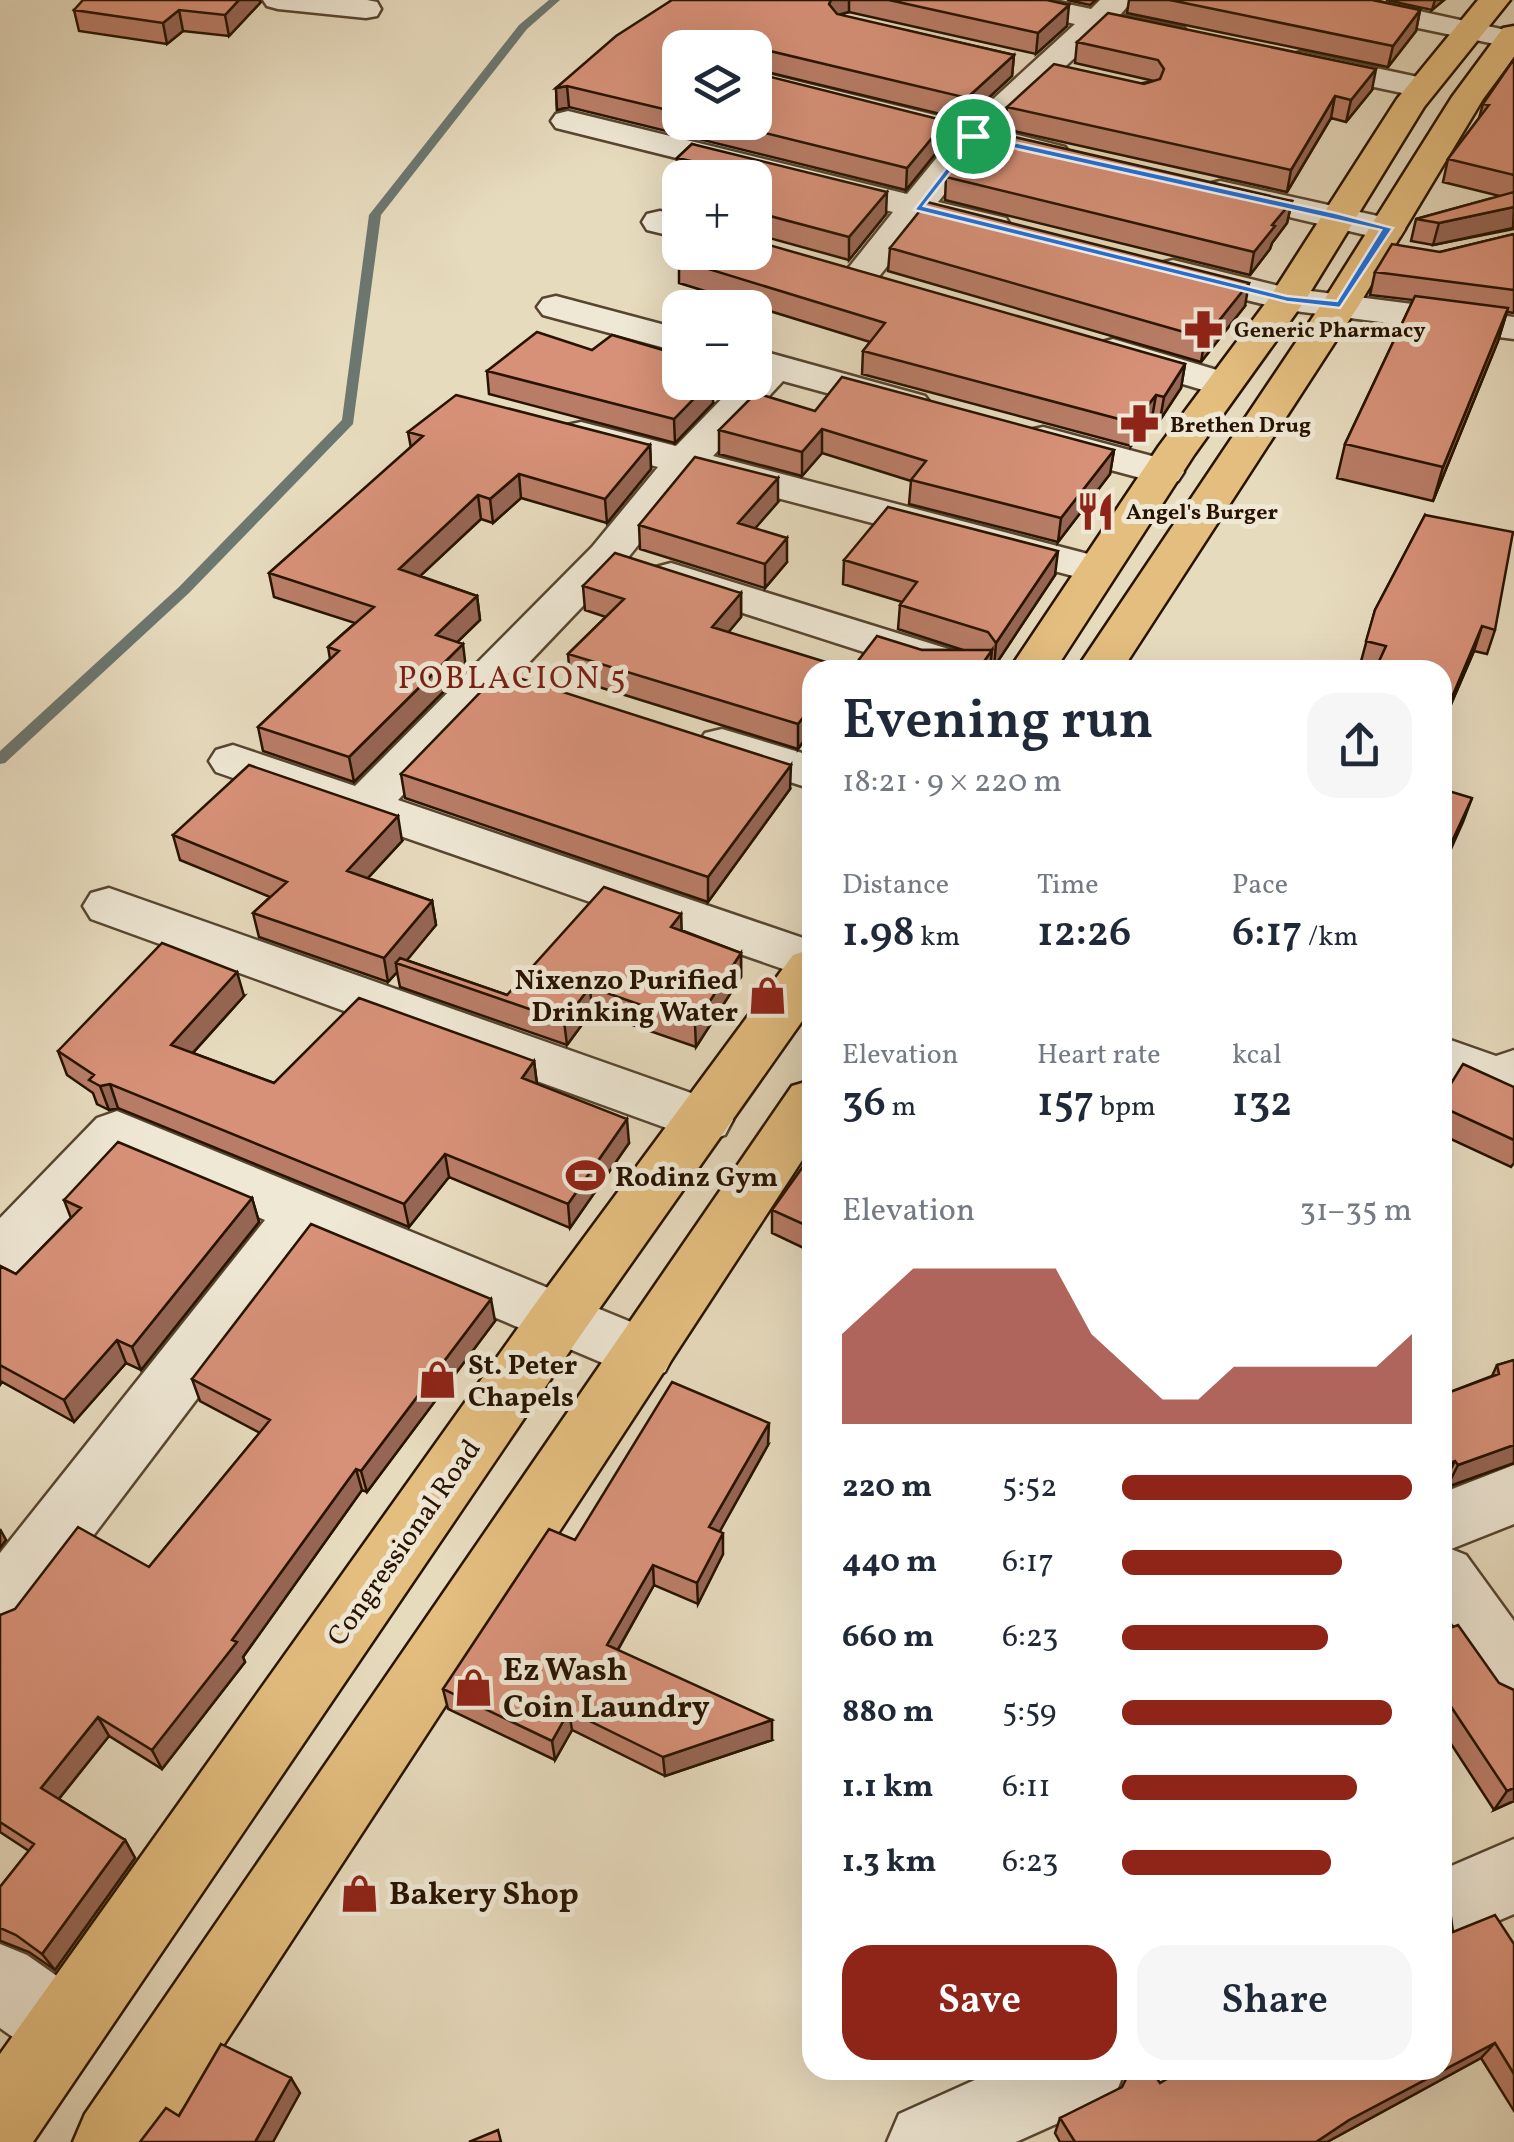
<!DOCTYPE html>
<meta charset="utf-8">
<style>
body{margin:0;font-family:Vollkorn,serif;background:#f6f6f7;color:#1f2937;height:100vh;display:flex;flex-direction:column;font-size:38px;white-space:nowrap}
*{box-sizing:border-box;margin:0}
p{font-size:32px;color:#747a83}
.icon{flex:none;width:55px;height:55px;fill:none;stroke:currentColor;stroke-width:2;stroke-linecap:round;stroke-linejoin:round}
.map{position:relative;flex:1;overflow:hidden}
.drawer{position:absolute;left:802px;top:660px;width:650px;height:1420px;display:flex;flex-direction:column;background:#fff;border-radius:30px;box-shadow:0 10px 40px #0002}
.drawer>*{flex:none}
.buttons{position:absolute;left:662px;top:30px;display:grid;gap:20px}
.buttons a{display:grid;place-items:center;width:110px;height:110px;border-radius:20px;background:#fff;box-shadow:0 10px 40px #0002;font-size:50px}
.pin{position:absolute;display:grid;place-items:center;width:85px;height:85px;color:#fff;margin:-42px;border:5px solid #fff;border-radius:50%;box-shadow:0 2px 10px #0007}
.round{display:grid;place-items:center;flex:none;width:105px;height:105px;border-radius:30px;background:#f6f6f7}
.headline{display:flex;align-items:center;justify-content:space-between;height:170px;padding:0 40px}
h1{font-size:55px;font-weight:600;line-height:75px}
.metrics{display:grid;grid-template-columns:repeat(3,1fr);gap:15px;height:170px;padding:10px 40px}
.metrics div{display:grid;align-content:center}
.metrics b{font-size:42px;font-weight:600}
.metrics small{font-size:28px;font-weight:400}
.metrics p{font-size:28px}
.chart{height:280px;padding:20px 40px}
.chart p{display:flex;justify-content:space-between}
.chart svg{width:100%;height:180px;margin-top:10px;fill:#8f2418;opacity:.7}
.action{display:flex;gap:20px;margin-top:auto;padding:20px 40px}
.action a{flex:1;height:115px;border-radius:30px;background:#8f2418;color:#fff;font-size:40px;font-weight:600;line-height:115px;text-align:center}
.action a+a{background:#f6f6f7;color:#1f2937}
ul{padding:0 40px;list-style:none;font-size:32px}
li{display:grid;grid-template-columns:160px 120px 1fr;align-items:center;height:75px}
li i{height:25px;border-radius:12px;background:#8f2418}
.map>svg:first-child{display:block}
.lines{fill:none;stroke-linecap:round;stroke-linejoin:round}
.stream{fill:#6c7770;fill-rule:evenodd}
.minor-casing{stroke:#574530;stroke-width:5}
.major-casing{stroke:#271300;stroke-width:5}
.minor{fill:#efe8d5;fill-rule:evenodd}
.major{fill:#e4be7f;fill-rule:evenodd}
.wall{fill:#b97d67;stroke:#271300;stroke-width:2.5}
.shaded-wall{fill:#966654;stroke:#271300;stroke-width:2.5}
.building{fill:#d79178;stroke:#271300;stroke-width:2.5}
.route{fill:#1a73e8;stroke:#fff;stroke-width:2.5;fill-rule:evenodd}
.labels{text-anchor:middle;stroke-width:10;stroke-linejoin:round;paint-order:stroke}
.far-poi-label{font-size:22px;font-weight:bold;fill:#271300;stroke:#efe8d5;text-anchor:start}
.poi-label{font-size:28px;font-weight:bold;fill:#271300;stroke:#efe8d5;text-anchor:start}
.street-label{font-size:28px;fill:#271300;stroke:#efe8d5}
.quarter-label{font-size:32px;letter-spacing:2.5px;fill:#7a1f14;stroke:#efe8d5}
.near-poi-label{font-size:32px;font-weight:bold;fill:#271300;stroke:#efe8d5;text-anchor:start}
</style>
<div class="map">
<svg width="1514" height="2142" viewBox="0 0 1514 2142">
<rect width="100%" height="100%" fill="#e7dbbe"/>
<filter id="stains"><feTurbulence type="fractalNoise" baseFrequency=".002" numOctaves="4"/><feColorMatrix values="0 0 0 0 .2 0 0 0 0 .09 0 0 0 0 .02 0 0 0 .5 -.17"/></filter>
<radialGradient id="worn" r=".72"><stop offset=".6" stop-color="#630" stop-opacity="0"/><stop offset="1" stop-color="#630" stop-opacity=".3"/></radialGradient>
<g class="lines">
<!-- stream -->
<path class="stream" d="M549,0h11l-33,29 -146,186 -28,209 -164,169 -184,170 -5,1v-13l179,-164 163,-167 27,-205 150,-190z"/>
<defs>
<path id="minor" d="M263,0h104l10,2 4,7 -4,7 -11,2 -88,-9 -11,-3z
M990,0h59l42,9 9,-9h33l-13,15 64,13 5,7 -5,7 -11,2 -69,-14 -106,100 67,17 5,7 -5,7 -12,3 -71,-17 -44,55 68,16 5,8 -5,8 -13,3 -69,-17 -51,64 -13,3 -13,-3 -5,-8 51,-64 -337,-84 -5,-7 5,-7 12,-3 339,83 45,-55 -197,-48v-20l212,52 108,-99 -81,-18z
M1312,0h57l141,31 4,1v16l-187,-39 -11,-3z
M1301,52l131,28 5,7 -5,7 -11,3 -131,-28 -5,-7 5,-7z
M1220,181l180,40 5,8 -5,8 -13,3 -179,-42 -5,-7 5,-7z
M660,211l20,5v22l-33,-8 -5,-8 5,-8z
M1173,260l114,28 227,29v22l-227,-29 -127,-31 -5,-8 5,-8z
M556,296l124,33v23l-137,-37 -6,-8 6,-8z
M1113,339l124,37 6,8 -6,8 -14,4 -124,-37 -5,-8 5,-8z
M755,349l170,47 6,8 -6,8 -14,4 -128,-35 -70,75 398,104 7,9 -7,9 -15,4 -402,-106 -72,89 -224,235 414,141v38l-596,-207 -7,-11 7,-11 17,-5 122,41 237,-239 66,-80 -91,-24 -6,-9 6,-9 14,-3 95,24 62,-64h17z
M1043,427l135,36 6,9 -6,9 -15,3 -134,-36 -6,-9 6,-9z
M671,563l313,97 7,10h-71l-264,-85 -7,-9 7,-9z
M722,729l90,27v33l-107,-34 -7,-11 7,-11z
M109,888l616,217 8,15 -8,15 -20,7 -614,-223 -8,-13 8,-13z
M1442,1037l54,19 18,-6v45l-20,3 -52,-19z
M117,1111l548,225 9,18 -9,18 -22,8 -327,-138 -292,385 -24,9v-83l265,-333 -139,-59 -105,113 -21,7v-63l97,-100z
M1514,1465v59l-63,25 15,6 48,66v90l-24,-10 -48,-69v-139z
M1514,1839v75l-72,31v-75z
M0,1944l27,11 64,45 11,27 -11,27 -27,11 -27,-11 -37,-26z
M997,2070h128l-11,28 -98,44h-129l12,-28z"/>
<path id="major" d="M1478,0h32l-86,107 -118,192 -112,156 -139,215h-46l150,-224 111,-149 127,-198z
M1514,26v31l-31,42 -124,206 -237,365h-46l245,-365 131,-208 51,-69z
M812,949v58l-232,329 -547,806h-33v-88l538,-754 255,-345z
M812,1080v65l-652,997h-87l12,-28 707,-1028z"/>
</defs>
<!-- minor casing -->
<use href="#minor" class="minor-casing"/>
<!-- major casing -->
<use href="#major" class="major-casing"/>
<!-- minor -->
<use href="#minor" class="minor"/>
<!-- major -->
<use href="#major" class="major"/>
</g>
<!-- wall -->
<path class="wall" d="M672,0h375l20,26 -31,28 -187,-42 -11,3 176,40 -2,21 -47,44 -210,-51v-21h-75v74h75l189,21 -38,47 -337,-83 -12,3 -1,-22z
M1067,0h29l-6,5z
M1129,0h243l48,10 -4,21 -28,36 -261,-54z
M1386,0h58l-12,10z
M260,3l-31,33 -46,-5 -16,13 -88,-13 -5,-21z
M1077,42l295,48 -26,32 -15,-4 -44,74 -282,-63 2,-22 147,-26 -79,-18z
M1514,59v170l-81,16 -22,-4 5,-22 84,-23 -57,-14 5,-23 31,-41 4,-14z
M692,144l194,70 -37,46 -94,-26v-56h-75v2h-3v-22z
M946,177l346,24 -5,22 -15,20 -2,6 -20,26 -305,-75z
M1514,234v79l-7,-1 -9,29 -65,160 -96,-23 8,-34 68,-144 -43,-5 5,-23 65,-20z
M890,248l355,58 -44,56 -313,-91z
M679,260l506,104 -4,24 -21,32 -8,-2 -21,28 -269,-72 1,-23 7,-9 -191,-59z
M487,371l226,32 -38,40 -186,-49z
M815,411l299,39 -4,24 -52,68 -149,-38 2,-23 -89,-28 -20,23 -83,-22v-24z
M408,432l242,13 1,24 -44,54 -86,-25 -28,25 -12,-4 -61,57 57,20 3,24 -23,22 9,27 -112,113 -91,-31 -5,-24 72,-68 -2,-12 27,-24 -81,-26 -5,-24 142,-125z
M778,502l-23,26 32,34 -22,26 -125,-39 -1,-24z
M1425,515l70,115 -8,24 -13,-3 -32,74v-55l-67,-1 -15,-4 15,-55z
M844,560l211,15 -61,92 -4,-4v7h-139l71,-20h41l-65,-21 2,-24 2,-3 -59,-18z
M583,586l158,7v24l-13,15 84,38v59l-14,20 -228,-71 -2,-24 38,-37 -21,-7z
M401,774l389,15 -82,113 -303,-104z
M173,835l229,6 -34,37 64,23 4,24 -30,35 101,35 174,-81v16l60,23v24l-45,70 -104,-36 -25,34 -167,-58 -3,-15 -9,10 -129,-45 -6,-24 17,-16 -90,-37z
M244,996l-51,57 81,30 260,-22 3,23 92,59 -59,85 -121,-51 -40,50 -291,-119 -9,2 -12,-6 -4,-11 -26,-18 -9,-24z
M1514,1087v76l-3,4 -69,-32v-37z
M812,1154v98l-40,-19v-23z
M252,1198l7,24 -118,148 -15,-7 -52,59 -72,-40 -2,3v-119l16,8 55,-56 -7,-18z
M495,1321l-128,171 -5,-2 -119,167 2,5 -83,107 -53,-33 -50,63 66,41 10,18 -80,112 -26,-18 -28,-11h-1v-54l29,-36 -29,-19v-217l149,-48 111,-134 -60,-32 -8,-22z
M1514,1360v103l-67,24 -3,-4 -2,1v-89l50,-19 5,-11z
M768,1445l-49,87 4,22 -25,50 -44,-19 -36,65 154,90 -107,36 -93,-46 -17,30 -107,-51 -5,-20 132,-149z
M1442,1610l72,191 -20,9 -52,-80z
M1453,1932l61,12v167l-33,-53 -154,84h-267l-5,-9 5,-15 100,-35 282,-13z"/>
<!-- shaded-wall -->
<path class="shaded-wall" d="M239,0h21v3l-31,33 -4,-21z
M831,0h18v12l-15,4 -5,-12z
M1435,0h9l-12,10z
M1069,5l-2,21 -31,28 2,-21z
M179,10l4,21 -16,13 -4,-21z
M1420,10l-4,21 -28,36 5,-21z
M1014,55l-2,21 -47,44 2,-22z
M1376,69l-4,21 -26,32 5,-22z
M567,86l2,21 -12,3 -1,-22z
M1335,96l-4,22 -44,74 4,-22z
M946,121l-2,22 -38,47 1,-22z
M887,192l-1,22 -37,46v-23z
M1292,201l-5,22 -15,20 -2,6 -20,26 4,-23 18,-27z
M1514,207l-1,21 -80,17 6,-22z
M1249,283l-4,23 -44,56 4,-24z
M1508,308l-10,33 -65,160 10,-34z
M1185,364l-4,24 -21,32 4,-23z
M710,382h3v21l-38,40 -1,-24z
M1156,395l-4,23 -21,28 3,-23z
M822,429v24l-20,23v-24z
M650,445l1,24 -44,54 -2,-24z
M1114,450l-4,24 -52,68 3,-24z
M519,474l2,24 -28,25 -3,-24z
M778,478v24l-39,45 -1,-24z
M478,495l3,24 -79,74 -3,-24z
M787,538v24l-22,26v-24z
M1058,551l-3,24 -61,92 2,-24z
M741,593v24l-28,34 -1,-24z
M477,596l3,24 -40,39 -4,-24z
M1482,626l-8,25 -32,74 2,-9z
M463,644l3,25 -112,113 -5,-25z
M992,650l-2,20h-12z
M812,706v23l-14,20v-25z
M791,765l-1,24 -82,113v-25z
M1472,798l-9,24 -21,47v-6z
M398,816l4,25 -50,54 -5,-24z
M432,901l4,24 -33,40 -7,-2 1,9 -9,10 -4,-24z
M681,914l1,24 -11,-11z
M741,953v24l-45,70 -1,-23z
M237,972l7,24 -65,72 -8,-23z
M590,987l2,24 -25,34 -3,-24z
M534,1061l3,24 -15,-7z
M110,1084l8,24 -9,2 -9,-24z
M627,1119l2,24 -59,85 -2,-24z
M445,1154l4,23 -40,50 -5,-23z
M252,1198l7,24 -118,148 -9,-23z
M491,1299l4,22 -128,171 -6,-21z
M117,1340l9,23 -52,59 -10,-22z
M769,1423l-1,22 -58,104 -1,-22z
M1514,1445v18l-67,24 11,-22z
M1455,1461l-11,22 -2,1v-18z
M356,1469l6,21 -119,167 2,5 -83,107 -10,-19z
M0,1529l6,11 -6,8z
M723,1533v21l-25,50 -1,-21z
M653,1565l1,20 -45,80 -2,-20z
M569,1711l3,19 -17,30 -3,-19z
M98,1717l11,19 -56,70 -12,-18z
M772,1720v20l-107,36 -2,-19z
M1514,1788v13l-20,9 13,-19z
M125,1840l10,18 -80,112 -13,-16z
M1495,2043l-14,15 -154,84h-11l33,-22z
M291,2078l9,15 -27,49h-18z"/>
<!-- building -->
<path class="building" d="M83,0h156l-14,15 -46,-5 -16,13 -89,-13z
M672,0h159l-2,4 8,10 177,41 -47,43 -214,-51 -73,1v65l-113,-27 -11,2 60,-52z
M889,0h158l22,5 -31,28z
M1170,0h202l48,10 -27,36z
M1108,13l268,56 -25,31 -16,-4 -44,74 -284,-63 47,-43 90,20 16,-5 4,-10 -6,-9 -81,-18z
M1514,59v116l-66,-16 41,-54 -6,-1z
M755,73l191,48 -39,47 -187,-46h35z
M984,130l308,71 -20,24 3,1 -21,26 -308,-75z
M692,144l195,48 -38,45 -94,-25v-26l9,-9 -87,-19z
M1514,192v15l-75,16 -23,-4z
M927,202l322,81 -44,55 -315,-90z
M1514,234v56l-139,-18 17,-28 48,8z
M755,241l430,123 -21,33 -8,-2 -22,28 -271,-72 22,-28 -206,-63 8,-8h68z
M1415,296l93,12 -65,159 -98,-23z
M537,332l55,18 20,-15 68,20v27h30l-36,37 -187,-48z
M842,377l272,73 -53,68 -150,-38 15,-19 -104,-32 -20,23 -83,-22 37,-37 59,18z
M456,395l194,50 -45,54 -86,-25 -29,25 -12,-4 -79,74 78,27 -41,39 27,9 -114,113 -91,-30 81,-76 -11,-4 46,-40 -105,-34 154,-137 -15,-4z
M695,457l83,21 -40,45 49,15 -22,26 -126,-39z
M888,507l170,44 -62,92 -8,-11 -88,-27 17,-23 -73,-22z
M1425,515l88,17 -18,98 -13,-4 -38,90 -2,-1v-45h-67l11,-24 -20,-5 9,-31z
M615,553l126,40 -29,34 130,40 -2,3h-28v36l-14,18 -230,-70 56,-55 -41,-13z
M877,636l45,14h70l-14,20h-127z
M500,672l291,93 -83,112 -307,-103z
M249,765l149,51 -51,55 85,30 -48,57 -131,-45 34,-31 -114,-47z
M1442,789l30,9 -30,65z
M604,887l77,27 -10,13 70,26 -46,71 -105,-37 -26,34 -168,-58 4,-5 107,37z
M162,943l75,29 -66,73 103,38 85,-85 175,63 -12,17 105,41 -59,85 -123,-50 -41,50 -294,-120 -10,2 -11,-6 5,-5 -36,-24z
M1463,1064l51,23v53l-72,-33v-9z
M118,1142l134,56 -120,149 -15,-7 -53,60 -64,-35v-99l16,8 65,-66 -17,-8z
M812,1154v74l-40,-18z
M311,1224l180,75 -130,172 -5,-2 -124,171 5,2 -85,108 -54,-33 -57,71 84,52 -83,114 -26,-19 -16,-7v-41l34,-43 -34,-22v-207l15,-6 63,-82 71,40 121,-147 -78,-41z
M1514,1360v85l-56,20 -3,-4 -13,5v-71l57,-21 -2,-9z
M672,1382l97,41 -60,104 14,6 -26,50 -44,-18 -46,80 165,75 -109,37 -94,-46 -17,30 -109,-52 106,-160 26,11z
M1442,1610l11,17 5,-2 41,58 15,7v98l-7,3 -65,-98z
M1450,1910l3,22 42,-17 19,29v130l-19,-31 -146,77 -33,22h-241l-15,-24 62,-31 6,-12 8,-5h15l9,13 22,-13h260v-156z
M221,2044l70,34 -36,64h-115l26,-34 13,8z
M498,2130l3,12h-32z"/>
<!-- route -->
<path class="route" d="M973,133l363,80 57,15 -53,80 -53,-6 -373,-92zM976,140l405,90 -44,71 -50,-5 -363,-90z"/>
<!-- icons -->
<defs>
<symbol id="pharmacy-bare" viewBox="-9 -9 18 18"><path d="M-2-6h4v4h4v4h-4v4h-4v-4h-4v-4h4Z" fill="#8f2418" stroke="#efe8d5" stroke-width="2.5" paint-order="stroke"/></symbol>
<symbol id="restaurant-bare" viewBox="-9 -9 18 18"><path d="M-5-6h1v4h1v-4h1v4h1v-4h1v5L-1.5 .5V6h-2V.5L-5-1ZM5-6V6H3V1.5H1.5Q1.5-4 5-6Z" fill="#8f2418" stroke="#efe8d5" stroke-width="2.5" paint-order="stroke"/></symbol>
<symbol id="shop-bare" viewBox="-9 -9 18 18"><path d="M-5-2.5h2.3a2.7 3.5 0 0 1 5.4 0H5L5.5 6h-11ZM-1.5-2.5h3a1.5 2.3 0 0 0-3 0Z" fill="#8f2418" stroke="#efe8d5" stroke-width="2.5" paint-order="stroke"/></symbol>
<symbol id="stadium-bare" viewBox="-9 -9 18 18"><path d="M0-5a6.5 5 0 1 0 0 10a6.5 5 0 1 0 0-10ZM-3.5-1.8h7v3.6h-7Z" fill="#8f2418" stroke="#efe8d5" stroke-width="2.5" paint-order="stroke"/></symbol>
</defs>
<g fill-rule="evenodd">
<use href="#pharmacy-bare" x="1176" y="302" width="55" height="55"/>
<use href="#pharmacy-bare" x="1112" y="396" width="55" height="55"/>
<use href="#restaurant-bare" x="1068" y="484" width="55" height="55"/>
<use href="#shop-bare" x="740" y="968" width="55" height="55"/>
<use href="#stadium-bare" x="558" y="1148" width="55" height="55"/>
<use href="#shop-bare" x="410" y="1352" width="55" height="55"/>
<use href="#shop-bare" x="446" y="1660" width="55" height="55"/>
<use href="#shop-bare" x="332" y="1866" width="55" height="55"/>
</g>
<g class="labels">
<!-- far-poi labels -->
<g class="far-poi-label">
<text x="1234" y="337">Generic Pharmacy</text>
<text x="1170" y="432">Brethen Drug</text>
<text x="1126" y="519">Angel's Burger</text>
</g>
<!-- poi labels -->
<g class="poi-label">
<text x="738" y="989" text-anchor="end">Nixenzo Purified<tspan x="738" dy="32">Drinking Water</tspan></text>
<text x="615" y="1186">Rodinz Gym</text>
<text x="468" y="1374">St. Peter<tspan x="468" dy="32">Chapels</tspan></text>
</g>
<!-- street labels -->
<g class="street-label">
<text transform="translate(403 1542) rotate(-55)" y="10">Congressional Road</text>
</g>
<!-- quarter labels -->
<g class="quarter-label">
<text x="513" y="688">POBLACION 5</text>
</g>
<!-- near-poi labels -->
<g class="near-poi-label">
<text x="503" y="1680">Ez Wash<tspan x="503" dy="37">Coin Laundry</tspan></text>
<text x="389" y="1904">Bakery Shop</text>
</g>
</g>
<rect width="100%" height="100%" filter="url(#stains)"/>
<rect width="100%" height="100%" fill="url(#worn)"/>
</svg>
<div class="buttons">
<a><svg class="icon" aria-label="layers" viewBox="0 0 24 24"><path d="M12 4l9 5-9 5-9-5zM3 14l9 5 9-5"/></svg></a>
<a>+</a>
<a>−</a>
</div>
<div class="pin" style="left:973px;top:136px;background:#1e9e55"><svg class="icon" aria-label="arrive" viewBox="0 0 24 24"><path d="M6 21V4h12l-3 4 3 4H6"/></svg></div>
<section class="drawer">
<div class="headline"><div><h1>Evening run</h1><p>18:21 · 9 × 220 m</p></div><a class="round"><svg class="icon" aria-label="share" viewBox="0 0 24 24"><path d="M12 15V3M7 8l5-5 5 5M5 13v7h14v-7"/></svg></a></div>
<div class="metrics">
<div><p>Distance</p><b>1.98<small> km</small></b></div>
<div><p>Time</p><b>12:26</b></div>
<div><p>Pace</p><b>6:17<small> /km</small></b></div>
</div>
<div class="metrics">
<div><p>Elevation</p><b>36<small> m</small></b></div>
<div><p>Heart rate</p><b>157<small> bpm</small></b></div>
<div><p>kcal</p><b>132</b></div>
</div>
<div class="chart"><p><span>Elevation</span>31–35 m</p>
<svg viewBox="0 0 160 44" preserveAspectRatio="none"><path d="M0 44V22L10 14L20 6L30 6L40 6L50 6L60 6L70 22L80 30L90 38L100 38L110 30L120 30L130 30L140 30L150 30L160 22V44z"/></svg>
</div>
<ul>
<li><b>220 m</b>5:52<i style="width:100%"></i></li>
<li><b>440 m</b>6:17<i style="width:76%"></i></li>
<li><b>660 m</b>6:23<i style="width:71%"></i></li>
<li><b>880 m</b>5:59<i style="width:93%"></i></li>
<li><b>1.1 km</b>6:11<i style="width:81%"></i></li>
<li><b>1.3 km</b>6:23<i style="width:72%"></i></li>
</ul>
<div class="action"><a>Save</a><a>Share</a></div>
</section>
</div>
